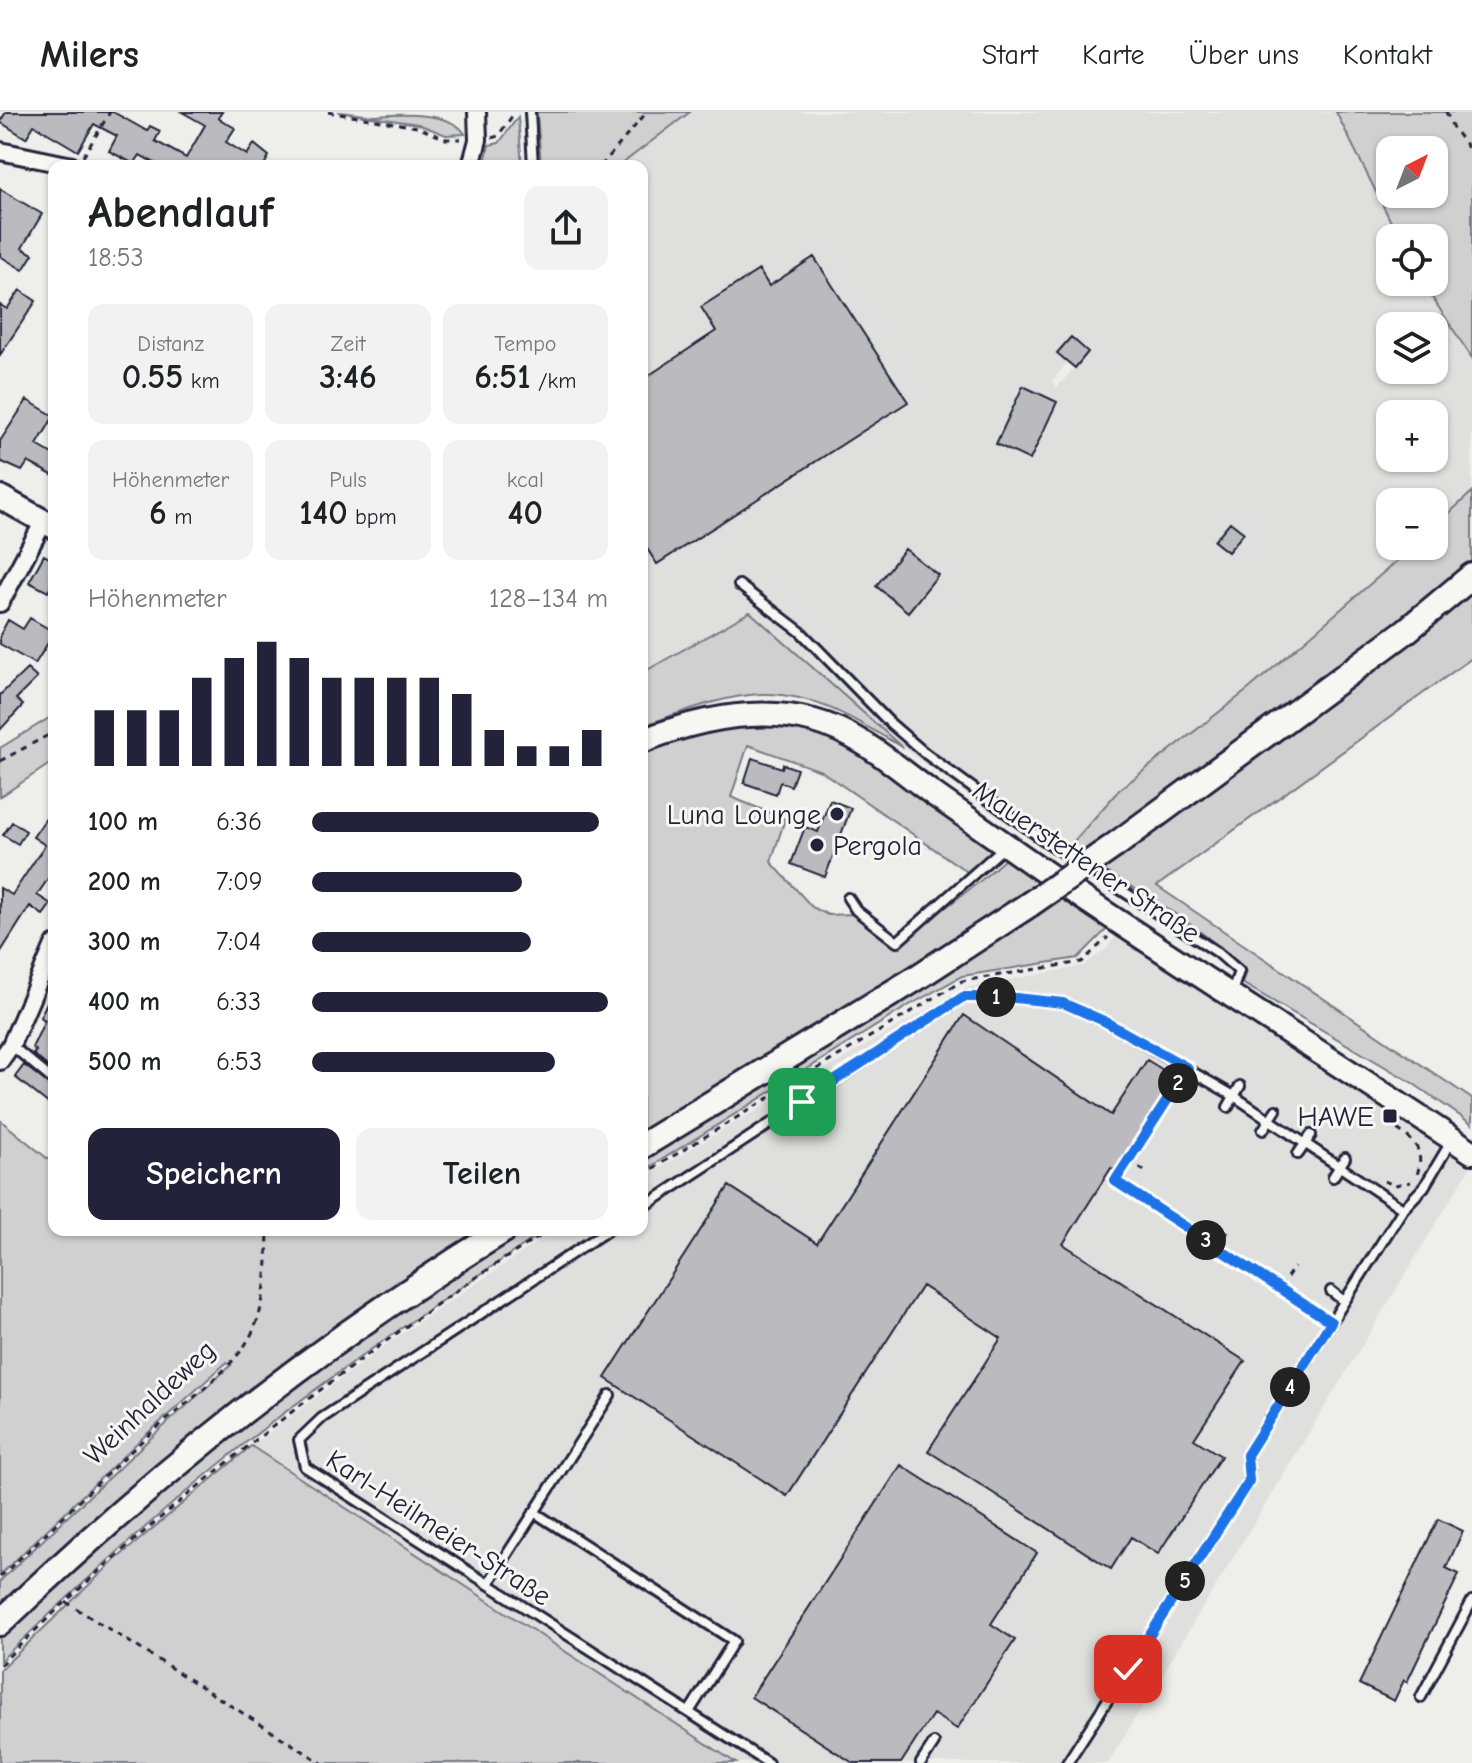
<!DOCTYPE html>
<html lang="de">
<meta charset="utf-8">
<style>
body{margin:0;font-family:"Comic Neue",sans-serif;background:#f2f2f2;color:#202124;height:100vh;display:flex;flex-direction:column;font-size:30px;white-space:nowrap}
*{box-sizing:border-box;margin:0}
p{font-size:26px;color:#757577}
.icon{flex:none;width:44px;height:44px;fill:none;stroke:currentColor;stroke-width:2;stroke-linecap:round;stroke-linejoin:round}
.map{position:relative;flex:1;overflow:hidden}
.panel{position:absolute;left:48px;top:48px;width:600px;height:1076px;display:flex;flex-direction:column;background:#fff;border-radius:16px;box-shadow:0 2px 6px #0004}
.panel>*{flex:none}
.needle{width:52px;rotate:42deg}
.controls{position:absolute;left:1376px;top:24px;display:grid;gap:16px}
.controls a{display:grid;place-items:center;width:72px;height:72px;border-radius:16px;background:#fff;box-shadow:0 2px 6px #0004;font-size:40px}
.pin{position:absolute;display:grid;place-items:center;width:68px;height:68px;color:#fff;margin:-34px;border-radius:16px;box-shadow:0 4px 12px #0006}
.km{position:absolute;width:40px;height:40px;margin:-20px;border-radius:50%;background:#222;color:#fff;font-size:22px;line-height:40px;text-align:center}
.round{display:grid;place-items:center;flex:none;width:84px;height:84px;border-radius:16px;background:#f2f2f2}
.overview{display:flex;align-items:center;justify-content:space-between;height:136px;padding:0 40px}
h1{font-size:44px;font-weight:700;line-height:60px}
.metrics{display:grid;grid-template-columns:repeat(3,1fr);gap:12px;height:136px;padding:8px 40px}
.metrics div{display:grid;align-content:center;border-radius:16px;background:#f2f2f2;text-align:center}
.metrics b{font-size:34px;font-weight:700}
.metrics small{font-size:22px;font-weight:400}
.metrics p{font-size:22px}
.chart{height:224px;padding:16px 40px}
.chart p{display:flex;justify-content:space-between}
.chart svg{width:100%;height:144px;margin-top:8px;stroke:#22223b;stroke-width:6}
.cta{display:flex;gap:16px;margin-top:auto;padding:16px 40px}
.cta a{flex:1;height:92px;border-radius:16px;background:#22223b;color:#fff;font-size:32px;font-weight:700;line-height:92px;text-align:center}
.cta a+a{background:#f2f2f2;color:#202124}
ul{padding:0 40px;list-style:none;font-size:26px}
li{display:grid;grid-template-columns:128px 96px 1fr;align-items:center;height:60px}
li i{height:20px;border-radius:10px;background:#22223b}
header{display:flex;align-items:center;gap:48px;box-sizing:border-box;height:112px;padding:0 40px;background:#fff;border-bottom:2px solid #e0e0e0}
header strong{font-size:38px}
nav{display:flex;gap:44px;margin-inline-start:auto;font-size:28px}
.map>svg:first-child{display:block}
.built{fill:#dfdfde;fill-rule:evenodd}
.green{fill:#d0d0d1;stroke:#797986;stroke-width:2;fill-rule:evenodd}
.building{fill:#bbbbbf;stroke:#22223b;stroke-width:2}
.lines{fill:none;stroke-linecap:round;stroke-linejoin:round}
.service-casing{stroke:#22223b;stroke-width:14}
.minor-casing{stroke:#22223b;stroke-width:22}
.secondary-casing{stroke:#22223b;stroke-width:28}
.primary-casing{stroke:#22223b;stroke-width:30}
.path{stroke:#22223b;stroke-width:3;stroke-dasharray:6 6;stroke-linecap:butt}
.service{stroke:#f6f6f2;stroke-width:8}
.minor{stroke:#f6f6f2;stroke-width:16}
.secondary{stroke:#f6f6f2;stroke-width:22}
.primary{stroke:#f6f6f2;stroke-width:24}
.primary-bridge-casing{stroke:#22223b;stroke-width:30;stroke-linecap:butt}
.primary-bridge{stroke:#f6f6f2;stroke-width:24}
.route-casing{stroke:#fff;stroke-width:16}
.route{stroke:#1a73e8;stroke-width:10}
.poi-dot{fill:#22223b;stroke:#f6f6f2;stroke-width:3}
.labels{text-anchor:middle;stroke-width:6;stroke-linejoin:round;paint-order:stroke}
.poi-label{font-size:28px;fill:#22223b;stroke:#f6f6f2;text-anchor:end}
.street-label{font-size:28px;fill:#22223b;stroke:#f6f6f2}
</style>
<header>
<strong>Milers</strong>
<nav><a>Start</a><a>Karte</a><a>Über uns</a><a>Kontakt</a></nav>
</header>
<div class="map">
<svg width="1472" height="1651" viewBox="0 0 1472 1651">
<rect width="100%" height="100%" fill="#eeeeeb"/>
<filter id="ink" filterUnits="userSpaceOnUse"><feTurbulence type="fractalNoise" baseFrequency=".0125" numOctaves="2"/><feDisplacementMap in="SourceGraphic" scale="16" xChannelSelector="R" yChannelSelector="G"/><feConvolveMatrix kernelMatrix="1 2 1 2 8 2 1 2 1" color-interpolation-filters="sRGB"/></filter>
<g filter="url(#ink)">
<!-- built -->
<path class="built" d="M690,0h646l63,126h-9v44h32l50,76v134l-38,35v-25h-44v44h24l-164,142 -131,102 -62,69 -154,-111 -153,-136 -108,61v-132l16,23 250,-163 -94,-144 -45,29 -11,-16 -57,37 15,24 -68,45 -6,-10v-200h-23zM1390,214h44v44h-44zM1071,225l17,16 -31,34 -5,-6 16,-19 -11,-9zM1023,274l34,17 -27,57 -34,-17zM1390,302h44v44h-44zM1231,410l13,11 -17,19 -12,-11zM905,438l32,25 -29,37 -32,-26z
M1117,822l353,234 -362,595h-372l-485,-317 140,-105 164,-111h87v-52l277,-164 47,-26 117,-22 24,-18z"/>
<!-- green -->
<path class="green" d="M338,0c12,0 26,4 38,4 25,-2 76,-4 89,18l-19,1 -28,-11z
M537,0h153l-71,54h-78z
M1336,0h136v246l-50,-76h12v-44h-35zM1390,38h44v44h-44z
M518,5l4,49h-38l5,-21 10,-2z
M1472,380v71l-73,62 73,-38v71l-315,228 315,213v25l-61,-42 -169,-99 4,-12c-51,-51 -117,-85 -179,-122l52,-59 131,-102 164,-142h20v-19z
M750,500l153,136c-43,-26 -90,-56 -142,-54 -41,2 -81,19 -119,32v-53z
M54,603v46l-54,36v-49z
M792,610l47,16 156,111 -26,24 -148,-102 -73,-26 -17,52 54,22 -14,43 41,45 16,8 25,-1 42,32 84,-64 26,-23 103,69 -30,30 -116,18 -54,30 -266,166v-19l396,-242 -20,-16 -76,54 -300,183v-383l73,-25z
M0,1008l48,39 6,-3v74h429l-483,382v-31l142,-135 89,-81 -4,-3 -89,80 -138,133z
M517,1118h29c-102,69 -205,137 -302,214 -85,68 -165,142 -244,217v-27l180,-167 244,-177z
M251,1334l485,317h-736v-93l114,-109z"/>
<!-- building -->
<path class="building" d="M6,0h107l34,19 3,-5 10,5 -5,10 31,17 19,-33 -23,-13h40l-4,6 17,10 -9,14 21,13 7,-11 15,12 -5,9 2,1h-106l-20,-11 -6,9 -25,-13 8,-15 -23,-12 -16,27 -44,-26 -8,13 -26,-16z
M0,77l42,25 -20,34 11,6 -10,16 -23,-14z
M814,145l94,145 -251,162 -15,-23v-161l74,-49 -15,-24 58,-37 10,16z
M20,178l16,11 -36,54v-50l7,4z
M1071,225l17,15 -13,16 -18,-15z
M1023,274l34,16 -27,58 -34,-16z
M27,288l27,16 -17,29 17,10v21l-26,-14 -6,9 -22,-10v-20z
M1230,410l14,11 -16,19 -14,-11z
M905,437l33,26 -30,37 -32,-26z
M44,443l10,6v20l-6,11 -19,-10z
M30,506l24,14v15l-6,-4 -13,21 -35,-20v-9l8,-15 15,9z
M27,557l10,9 -21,21 7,6 -23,25v-35z
M752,646l30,10 1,-4 14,5 -6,17 -11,-4 -4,12 -32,-11z
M830,688l21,8 -26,69 -34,-13 14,-37 13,5z
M54,695v63l-17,25 14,9 -8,11 -13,-9 -30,47v-65l12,7 33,-50 -12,-8z
M12,710l14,9 -8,13 -15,-9z
M54,876v46l-5,11 5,4v23l-21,-18 3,-3 -4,-3 13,-28 -5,-3z
M964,903l147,100 36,-55 29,18 -61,92 -4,-2 -48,76 182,117 -51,78 27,17 -63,98 -27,-17 -20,32 -183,-118 73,-113 -79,-52 -135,210 -182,-118 124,-192 88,57z
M24,953l30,23v20l-39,-31z
M901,1353l136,88 -46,71 24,16 -58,89 -24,-15 -32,49h-48l-102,-66z
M1438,1407l25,12 -17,37 13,6 -52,108 -3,-2 -10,21 -35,-17z"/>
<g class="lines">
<defs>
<path id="service" d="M530,0l3,54
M739,473l62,47 89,91 36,31 115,84 176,114 22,19 -7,21
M848,786l8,12 41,32 106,-94
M11,933l43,36
M1228,995l12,-21
M1263,1018l13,-20
M1298,1042l13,-19
M1333,1065l12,-19
M642,1096l321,-211h43l57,6 41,18 130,75 169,113
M608,1118l-286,188 -23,22 6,27 463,296
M1331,1179l13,10
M534,1400l200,129 -45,71
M488,1472l122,-189
M1421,1585l51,-96
M921,1651l13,-20
M1067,1651l182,-282 -2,-26 156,-246 21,-22 28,-47"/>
<path id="minor" d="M0,39l72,15
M471,54l7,-26 -1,-28
M0,491l44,-82
M0,949l11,-16 43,-100"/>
<path id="secondary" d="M0,385l54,30
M642,629c53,-21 116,-35 172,-20 45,12 81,45 118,72 38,27 76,53 114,80 140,96 285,185 426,279"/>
<path id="primary" d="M1114,734l292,-215 66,-55
M642,1034l273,-167 115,-75
M0,1511c158,-151 317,-278 504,-393"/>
</defs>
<!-- service casing -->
<use href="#service" class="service-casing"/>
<!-- minor casing -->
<use href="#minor" class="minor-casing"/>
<!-- secondary casing -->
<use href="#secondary" class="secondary-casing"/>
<!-- primary casing -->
<use href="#primary" class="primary-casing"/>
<!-- path -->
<path class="path" d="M328,0l89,15 29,12h15
M1446,0l7,16 19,25
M492,26l6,-2 17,-24
M83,45l27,-45
M601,54l46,-54
M0,649l54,-29
M1181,966l-66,103 208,136
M1390,1009v3c21,15 36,22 27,51
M1129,1049l20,13
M642,1063l320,-194 120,-19 26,-25
M1384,1069l11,4 16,-3
M1218,1135l13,-20
M1280,1175l14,-20
M0,1465c48,-44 93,-91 141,-135 30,-28 86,-67 106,-100 20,-31 20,-76 21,-112
M66,1490l256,161
M0,1553c102,-102 212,-193 327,-280 72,-54 146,-109 224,-155"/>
<!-- service -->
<use href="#service" class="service"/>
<!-- minor -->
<use href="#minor" class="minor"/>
<!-- secondary -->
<use href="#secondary" class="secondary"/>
<!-- primary -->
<use href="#primary" class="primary"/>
<defs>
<path id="primary-bridge" d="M1030,792l84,-58"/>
</defs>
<!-- primary-bridge casing -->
<use href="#primary-bridge" class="primary-bridge-casing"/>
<!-- primary-bridge -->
<use href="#primary-bridge" class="primary-bridge"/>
</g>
</g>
<g class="lines" filter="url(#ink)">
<defs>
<path id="route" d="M802,990l161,-105h43l57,6 41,18 84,47 -73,113 216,141 -84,133 2,26 -121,188"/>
</defs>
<!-- route casing -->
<use href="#route" class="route-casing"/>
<!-- route -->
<use href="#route" class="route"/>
</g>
<!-- markers -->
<g class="poi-dot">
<circle cx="837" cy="702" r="8"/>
<circle cx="817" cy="733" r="8"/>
<rect x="1382" y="996" width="16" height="16" rx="4"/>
</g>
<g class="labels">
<!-- poi labels -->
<g class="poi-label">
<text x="821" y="712">Luna Lounge</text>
<text x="833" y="743" text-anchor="start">Pergola</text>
<text x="1374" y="1014">HAWE</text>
</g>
<!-- street labels -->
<g class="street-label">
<text transform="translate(1087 749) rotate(34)" y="10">Mauerstettener Straße</text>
<text transform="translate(149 1290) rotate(-43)" y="10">Weinhaldeweg</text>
<text transform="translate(439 1415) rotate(33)" y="10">Karl-Heilmeier-Straße</text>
</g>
</g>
</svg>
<div class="controls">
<a><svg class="needle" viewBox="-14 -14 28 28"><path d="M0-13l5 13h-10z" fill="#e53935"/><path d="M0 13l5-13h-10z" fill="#757577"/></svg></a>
<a><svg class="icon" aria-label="locate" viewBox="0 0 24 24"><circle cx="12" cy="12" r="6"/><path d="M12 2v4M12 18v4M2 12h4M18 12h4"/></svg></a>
<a><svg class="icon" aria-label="layers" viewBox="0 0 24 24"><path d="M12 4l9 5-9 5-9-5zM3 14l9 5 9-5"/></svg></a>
<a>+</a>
<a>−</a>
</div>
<div class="pin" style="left:802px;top:990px;background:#1e9e55"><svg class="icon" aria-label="arrive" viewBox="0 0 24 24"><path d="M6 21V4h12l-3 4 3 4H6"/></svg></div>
<div class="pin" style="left:1128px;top:1557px;background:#d93025"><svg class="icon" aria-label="check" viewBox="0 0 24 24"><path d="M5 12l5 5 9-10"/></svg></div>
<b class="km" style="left:996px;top:885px">1</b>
<b class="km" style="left:1178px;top:971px">2</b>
<b class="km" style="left:1206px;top:1128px">3</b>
<b class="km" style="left:1290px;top:1275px">4</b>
<b class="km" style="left:1185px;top:1469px">5</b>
<section class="panel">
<div class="overview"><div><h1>Abendlauf</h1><p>18:53</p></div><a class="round"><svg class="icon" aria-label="share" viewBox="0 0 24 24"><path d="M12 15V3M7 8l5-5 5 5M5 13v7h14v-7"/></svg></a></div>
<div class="metrics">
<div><p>Distanz</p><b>0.55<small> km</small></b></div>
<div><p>Zeit</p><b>3:46</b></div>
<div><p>Tempo</p><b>6:51<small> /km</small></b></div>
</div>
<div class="metrics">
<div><p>Höhenmeter</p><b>6<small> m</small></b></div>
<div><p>Puls</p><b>140<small> bpm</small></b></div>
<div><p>kcal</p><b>40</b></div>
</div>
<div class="chart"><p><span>Höhenmeter</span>128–134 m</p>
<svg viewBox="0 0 160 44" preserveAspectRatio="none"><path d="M5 44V27M15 44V27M25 44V27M35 44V17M45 44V11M55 44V6M65 44V11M75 44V17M85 44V17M95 44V17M105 44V17M115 44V22M125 44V33M135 44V38M145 44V38M155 44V33"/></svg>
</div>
<ul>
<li><b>100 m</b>6:36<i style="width:97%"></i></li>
<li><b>200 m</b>7:09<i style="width:71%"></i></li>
<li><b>300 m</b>7:04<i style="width:74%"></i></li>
<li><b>400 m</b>6:33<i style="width:100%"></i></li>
<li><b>500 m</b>6:53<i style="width:82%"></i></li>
</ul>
<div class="cta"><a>Speichern</a><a>Teilen</a></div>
</section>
</div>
